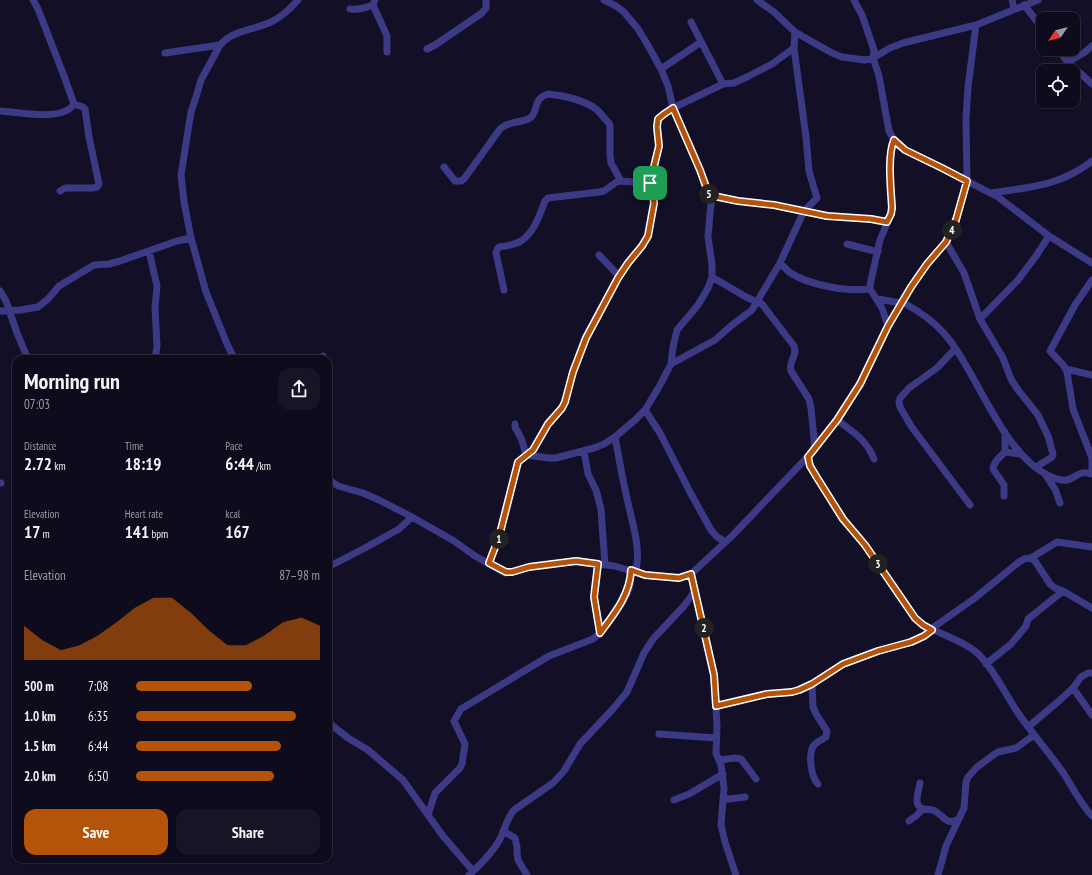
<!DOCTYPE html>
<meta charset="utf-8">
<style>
body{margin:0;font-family:"PT Sans Narrow",sans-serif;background:#171425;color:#f1f3f6;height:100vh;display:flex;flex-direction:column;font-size:15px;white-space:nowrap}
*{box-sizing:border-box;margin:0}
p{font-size:13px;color:#9b9ba3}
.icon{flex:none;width:22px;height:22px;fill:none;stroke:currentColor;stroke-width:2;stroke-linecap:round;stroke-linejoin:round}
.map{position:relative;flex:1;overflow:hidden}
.drawer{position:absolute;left:12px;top:355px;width:320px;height:508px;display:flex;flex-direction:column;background:#0e0b1c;border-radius:12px;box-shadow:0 1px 3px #0004,0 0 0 1px #2e2b3b}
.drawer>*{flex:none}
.needle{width:26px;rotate:235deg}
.controls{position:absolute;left:1036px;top:12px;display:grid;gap:8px}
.controls a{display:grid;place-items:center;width:44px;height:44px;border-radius:8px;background:#0e0b1c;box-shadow:0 1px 3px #0004,0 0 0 1px #2e2b3b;font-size:20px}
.pin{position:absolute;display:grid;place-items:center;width:34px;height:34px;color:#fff;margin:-17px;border-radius:8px;box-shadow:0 2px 6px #0006}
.km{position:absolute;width:20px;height:20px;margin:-10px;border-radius:50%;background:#222;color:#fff;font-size:11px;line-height:20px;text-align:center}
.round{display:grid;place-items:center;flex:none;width:42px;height:42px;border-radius:12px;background:#171425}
.summary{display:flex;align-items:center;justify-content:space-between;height:68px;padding:0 12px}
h1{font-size:22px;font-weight:600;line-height:30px}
.stats{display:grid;grid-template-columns:repeat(3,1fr);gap:6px;height:68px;padding:4px 12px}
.stats div{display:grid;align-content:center}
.stats b{font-size:17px;font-weight:600}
.stats small{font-size:11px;font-weight:400}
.stats p{font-size:11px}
.chart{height:112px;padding:8px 12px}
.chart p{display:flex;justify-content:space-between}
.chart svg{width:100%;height:72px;margin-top:4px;fill:#b45309;opacity:.7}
.primary-button{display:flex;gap:8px;margin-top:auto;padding:8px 12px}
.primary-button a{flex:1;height:46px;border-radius:12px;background:#b45309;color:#fff;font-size:16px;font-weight:600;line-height:46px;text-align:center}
.primary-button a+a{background:#171425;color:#f1f3f6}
ul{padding:0 12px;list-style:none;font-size:13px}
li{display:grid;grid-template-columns:64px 48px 1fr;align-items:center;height:30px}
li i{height:10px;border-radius:5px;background:#b45309}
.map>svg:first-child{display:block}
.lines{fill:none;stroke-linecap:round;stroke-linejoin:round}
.minor{stroke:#3d3a85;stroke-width:7}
.route-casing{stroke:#fff;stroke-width:8}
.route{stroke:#b45309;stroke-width:5}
</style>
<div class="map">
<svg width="1092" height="875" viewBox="0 0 1092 875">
<rect width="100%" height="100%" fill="#130f26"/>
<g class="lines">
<!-- minor -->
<path class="minor" d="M757,0l17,12 21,20 37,21 10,4 23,3 8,-2 17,-10 13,-5 73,-18 62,-25
M854,0l8,15 12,35 -1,8 6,18 10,55 7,13 9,6 37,18 56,29 51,39 43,27
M1012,0l2,9
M373,5l14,31v16
M1024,5l19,24
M350,9c9,1 15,-1 23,-4l2,-5
M691,22l32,62
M427,49l8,-4 47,-32 4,-5v-8
M1058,49l8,11 26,24
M165,53l55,-8
M1068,62l17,-10 7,-6
M661,69l40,-27
M0,111c18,1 63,11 74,-7l-10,-28 -26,-67 -5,-9
M444,167l11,14h6l3,-2 36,-50c10,-9 20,-5 30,-11 9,-6 2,-19 18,-24 16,2 34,5 48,15 5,4 8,10 13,14l1,3v29l1,8 10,18
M60,191l5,-3h28l4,-1 2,-3 -10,-47 -4,-28 -2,-2 -9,-3
M991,193c39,-6 69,-7 101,-32
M709,195l29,6 36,4 53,11 44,3 16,3
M946,242l18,31 16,46 23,39 8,21 7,11 20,25 10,21 5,18 -1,3 -16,10
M847,244l31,8
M149,251l8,35 -2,22 2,38 -2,13
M599,255l20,21
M780,263c3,3 6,6 9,9 19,13 58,20 81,17
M712,277l34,20 16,7 32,42c4,11 -6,14 -3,25l18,28 2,9 4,41
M1092,280l-17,25 -25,46 14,15 3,6 6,37 19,49v10
M504,290l-8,-37 1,-3 2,-3c7,-1 16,-2 22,-6 13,-8 19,-27 24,-40l3,-3 51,-6 5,-1 14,-10 32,2
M0,291l6,10 11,32 11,26
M878,299l23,4
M902,302c19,10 36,22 49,40 29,39 53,112 98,134 4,2 13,5 18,4 11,-3 10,-10 25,-6
M0,311l20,-1 18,-3 10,-8 11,-13 35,-21 15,-1 11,-3 57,-20 14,-3
M980,319l38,-39 18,-24 13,-20
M888,326l-6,-18 -12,-19v-4l10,-45 11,-26 1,-6c-1,-18 -5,-52 2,-68
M955,349l-18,19 -28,20 -9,10 -1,4 1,5 11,19 59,79
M233,359v-3l-6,-12 -21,-52 -15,-54 -7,-36 -3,-27 10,-63 5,-15 5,-17 19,-35c13,-15 34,-15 51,-23 11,-5 19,-13 27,-22
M319,359l4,-3
M671,364l44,-24 17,-15 20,-15 28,-47 24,-52 13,-13 -8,-27 -3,-34 -12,-89 1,-16
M1066,369l26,6
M645,410l15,23 30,59 21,38 5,6 9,6
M837,420c16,12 29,19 37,39
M515,424v3l7,13 4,15 23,3h7l38,-10 10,-4 11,-7 20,-17 10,-10 14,-23 12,-23 2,-17 4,-17 21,-25 10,-17 4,-11v-12l-4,-28 3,-34 -11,-33 -27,-62 -5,-22 -7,-17 -15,-27 -8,-13 -14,-17 -8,-6 -12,-6
M615,437c4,20 7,41 12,61 5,25 14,48 9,73
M584,451l4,23 8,16 5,19 4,56
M1005,452l16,2
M808,457l2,8 6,11 27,43 22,26 50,73c18,16 43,19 61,34 15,13 29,41 40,58 14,21 31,40 46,61 10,15 18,32 30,45
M1045,474l10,15 5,14
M328,479l10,7 25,7 16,7 33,17 42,24 21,15 30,17 7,-1 17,-5 47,-6 38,5 36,10 29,2 12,-4 41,-38 83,-87 22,-29 23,-36 28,-58 23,-39 16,-23 19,-22 10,-22 11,-39 -1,-62 2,-32 8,-62
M0,483h1
M1004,496v-11l-11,-16c0,-7 7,-12 12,-17v-20
M1031,558l26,-16 35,5
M489,563l10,-26 19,-75 15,-12 14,-26 15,-16 3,-6 8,-30 12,-34 33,-60 10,-15 14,-17 6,-10 6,-33 -1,-8 -3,-12 9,-37 -2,-19 1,-8 6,-5 9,-6 50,-24 11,-1 15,-7 23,-12 22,-16
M598,564l-4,33 6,36
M328,567l37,-19 34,-19 13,-12
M691,574l23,101 3,51 -1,27 5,12 3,23 -3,37 4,17 11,33
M931,629l44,-31 44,-36 5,-3 7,-1 4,3 15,23 5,4 8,3 29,17
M986,664l25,-20 15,-18 2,-7 35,-28
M812,684l1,23 3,7 11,17 -1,6c-4,3 -8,4 -11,7 -8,8 -4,33 3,40
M1073,688l19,27
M716,706l51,-12 24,-2 8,-2 13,-6 31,-20 35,-13 33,-9 12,-6 9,-6
M328,722l20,16 20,12 35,30 40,56 30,35
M1028,727l32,-27 13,-12 8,-11 7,-4h4
M659,734l57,4
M719,760l16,-2 6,1 15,20
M920,783c-1,6 -5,16 -2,22 4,7 11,3 17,6 9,5 11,14 22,9
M724,798l5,1 16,-2
M674,800l15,-6 34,-20
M428,815l7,-22 25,-25 2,-4 3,-20 -11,-23 7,-12 88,-53 44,-17c11,-8 31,-37 36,-50 2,-6 2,-13 2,-19
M909,821l7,-5 7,-7
M503,831l12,7 2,9v6l1,7 9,15
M469,875c11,-10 24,-23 31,-36 5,-10 7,-21 14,-29l39,-27 11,-12 16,-27 32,-34 15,-18 17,-39 9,-14 31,-33 11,-15
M938,875l8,-29 18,-38 2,-26 2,-5 9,-10 15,-11 6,-4 18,-4 18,-13"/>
</g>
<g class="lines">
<defs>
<path id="route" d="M673,108l27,62 9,25 29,6 36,4 53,11 44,3 16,3 4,-8 1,-6c-1,-18 -5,-52 2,-68l11,10 37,18 25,13 -11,39 -10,22 -19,22 -16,23 -23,39 -28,58 -23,36 -29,37 2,9 6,10 27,43 22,26 50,73 8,7 9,5 -8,6 -13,6 -33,9 -35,13 -31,20 -13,6 -7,2 -25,2 -51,12 -2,-31 -23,-101 -12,4 -34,-3 -14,-5c-1,25 -17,44 -31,63l-6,-36 4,-33 -22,-3 -47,6 -17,5h-6l-17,-9 10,-26 19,-75 15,-12 15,-26 14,-16 3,-6 8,-30 13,-34 32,-60 10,-15 14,-17 6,-10 6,-33 -1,-8 -3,-12 9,-37 -2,-19 1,-8 6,-5z"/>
</defs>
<!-- route casing -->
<use href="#route" class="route-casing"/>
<!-- route -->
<use href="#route" class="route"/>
</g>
</svg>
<div class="controls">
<a><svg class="needle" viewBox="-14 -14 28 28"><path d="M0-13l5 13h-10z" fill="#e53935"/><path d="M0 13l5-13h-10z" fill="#9b9ba3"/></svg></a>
<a><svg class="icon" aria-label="locate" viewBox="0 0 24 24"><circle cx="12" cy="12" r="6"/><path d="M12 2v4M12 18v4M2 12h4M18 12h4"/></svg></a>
</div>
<div class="pin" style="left:650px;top:183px;background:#1e9e55"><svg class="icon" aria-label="arrive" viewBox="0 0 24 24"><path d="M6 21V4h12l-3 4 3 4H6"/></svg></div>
<b class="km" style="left:499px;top:539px">1</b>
<b class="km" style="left:704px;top:628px">2</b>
<b class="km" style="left:878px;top:564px">3</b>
<b class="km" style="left:952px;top:230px">4</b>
<b class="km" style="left:709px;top:194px">5</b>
<section class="drawer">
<div class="summary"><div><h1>Morning run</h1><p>07:03</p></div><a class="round"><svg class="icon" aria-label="share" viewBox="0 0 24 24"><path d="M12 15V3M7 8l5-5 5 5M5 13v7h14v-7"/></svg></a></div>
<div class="stats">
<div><p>Distance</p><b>2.72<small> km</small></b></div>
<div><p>Time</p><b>18:19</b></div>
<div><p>Pace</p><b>6:44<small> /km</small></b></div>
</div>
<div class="stats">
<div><p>Elevation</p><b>17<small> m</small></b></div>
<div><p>Heart rate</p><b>141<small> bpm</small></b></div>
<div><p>kcal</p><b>167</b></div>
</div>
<div class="chart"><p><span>Elevation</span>87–98 m</p>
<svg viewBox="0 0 160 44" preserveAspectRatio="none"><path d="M0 44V23L10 32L20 38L30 35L40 29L50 21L60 12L70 6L80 6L90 15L100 26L110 35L120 35L130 29L140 21L150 18L160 23V44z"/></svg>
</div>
<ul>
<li><b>500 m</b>7:08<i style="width:63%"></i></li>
<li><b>1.0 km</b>6:35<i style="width:87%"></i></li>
<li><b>1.5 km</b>6:44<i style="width:79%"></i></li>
<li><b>2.0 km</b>6:50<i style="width:75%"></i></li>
</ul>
<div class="primary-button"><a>Save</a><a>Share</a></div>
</section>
</div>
